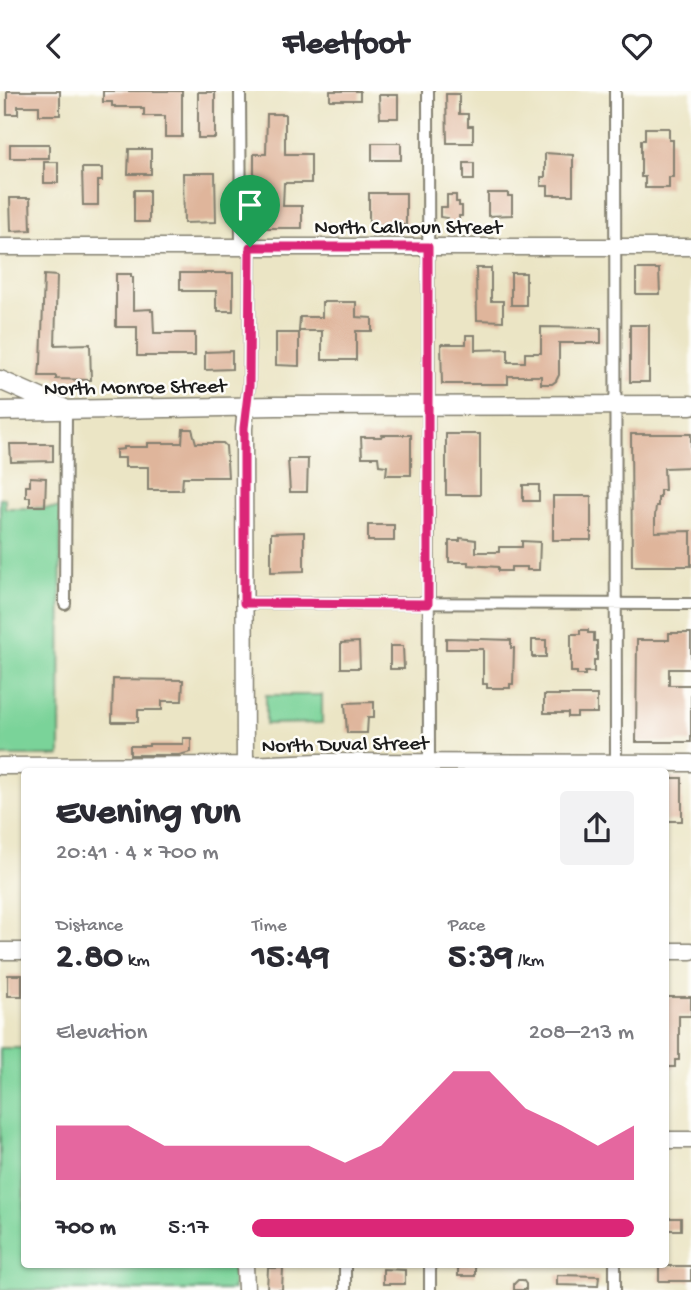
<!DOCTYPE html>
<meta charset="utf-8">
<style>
body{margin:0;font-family:"Gochi Hand",sans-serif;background:#f2f2f3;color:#2b2b33;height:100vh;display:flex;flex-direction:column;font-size:26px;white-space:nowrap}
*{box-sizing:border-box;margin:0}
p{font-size:23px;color:#7c7c81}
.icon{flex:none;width:38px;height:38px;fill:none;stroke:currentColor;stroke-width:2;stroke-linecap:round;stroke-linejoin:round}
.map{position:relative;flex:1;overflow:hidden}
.drawer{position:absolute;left:21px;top:677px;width:648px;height:500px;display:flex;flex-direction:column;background:#fff;border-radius:7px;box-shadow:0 2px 5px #0004}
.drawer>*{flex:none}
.pin{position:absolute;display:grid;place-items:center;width:60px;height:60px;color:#fff;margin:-72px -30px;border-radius:50% 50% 50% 0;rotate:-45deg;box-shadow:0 0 7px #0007}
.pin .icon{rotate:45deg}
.round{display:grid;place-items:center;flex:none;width:74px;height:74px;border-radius:7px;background:#f2f2f3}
.summary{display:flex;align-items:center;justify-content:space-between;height:119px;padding:0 35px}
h1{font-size:38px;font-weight:800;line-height:52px}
.metrics{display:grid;grid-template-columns:repeat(3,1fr);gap:10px;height:119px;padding:7px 35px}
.metrics div{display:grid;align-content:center}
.metrics b{font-size:35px;font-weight:800}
.metrics small{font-size:19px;font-weight:400}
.metrics p{font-size:19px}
.chart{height:196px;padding:14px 35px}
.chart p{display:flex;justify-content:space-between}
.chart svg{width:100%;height:126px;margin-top:7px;fill:#db2777;opacity:.7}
ul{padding:0 35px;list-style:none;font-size:23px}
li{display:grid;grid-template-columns:112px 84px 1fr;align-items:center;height:52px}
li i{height:18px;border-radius:9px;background:#db2777}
header{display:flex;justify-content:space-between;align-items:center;height:91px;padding:0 35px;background:#fff;font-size:32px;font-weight:800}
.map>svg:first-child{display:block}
.green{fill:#7ad399;stroke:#4b785a;stroke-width:2}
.building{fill:#dfb59b}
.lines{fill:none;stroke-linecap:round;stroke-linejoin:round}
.street-casing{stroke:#848070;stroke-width:14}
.secondary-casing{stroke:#848070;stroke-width:19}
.primary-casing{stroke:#848070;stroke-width:21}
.street{stroke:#fff;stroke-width:10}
.secondary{stroke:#fff;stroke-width:16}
.primary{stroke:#fff;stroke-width:18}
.route-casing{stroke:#fff;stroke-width:14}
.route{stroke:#db2777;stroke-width:9}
.labels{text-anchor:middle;stroke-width:5;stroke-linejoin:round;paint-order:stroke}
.street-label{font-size:21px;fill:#1c1c1c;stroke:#fdfcf7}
</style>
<header><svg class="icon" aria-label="back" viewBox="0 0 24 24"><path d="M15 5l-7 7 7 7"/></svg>Fleetfoot<svg class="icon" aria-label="heart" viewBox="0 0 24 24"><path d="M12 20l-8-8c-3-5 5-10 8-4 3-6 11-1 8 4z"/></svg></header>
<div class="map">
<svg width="691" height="1199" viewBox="0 0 691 1199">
<rect width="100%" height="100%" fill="#fdfcf7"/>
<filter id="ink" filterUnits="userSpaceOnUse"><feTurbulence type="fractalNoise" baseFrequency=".0143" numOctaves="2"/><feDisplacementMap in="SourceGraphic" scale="14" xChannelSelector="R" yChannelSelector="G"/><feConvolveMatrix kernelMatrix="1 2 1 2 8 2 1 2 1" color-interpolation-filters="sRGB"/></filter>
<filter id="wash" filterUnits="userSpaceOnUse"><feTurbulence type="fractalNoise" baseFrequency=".00686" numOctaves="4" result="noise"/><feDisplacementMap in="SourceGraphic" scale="28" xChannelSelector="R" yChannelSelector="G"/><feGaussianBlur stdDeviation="1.57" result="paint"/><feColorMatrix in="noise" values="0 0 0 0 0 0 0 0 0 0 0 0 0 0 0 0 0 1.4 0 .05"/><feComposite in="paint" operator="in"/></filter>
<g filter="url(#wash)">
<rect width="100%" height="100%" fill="#ebe5c5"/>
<!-- green -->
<path class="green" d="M0,407h5v10h56l-1,248h-60z
M266,604h56v28l-56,1z
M0,957h24v217h209v25h-233z"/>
<g id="blocks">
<!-- building -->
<path class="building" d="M7,0h53v24h-21v-9h-21v8h-11z
M103,0h79v46h-17v-21h-21v-7h-3v-2h-26v-1h-3v-4h-9z
M330,0h30v9h-30z
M198,1h17v46h-17z
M446,3h13v20h9v12h5v17h-26z
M379,4h19v23h-18z
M267,23h18v40h26v29h-27l-1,23h19v22h-40l1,-45h-9v-29h12z
M645,37h24v12h4v37h-4v11h-24v-11h-4v-37h4z
M372,52h29v17h-29z
M10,53h39v14h-39z
M129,58h22v25h-23z
M545,62l28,2v40h-25v-9h-7v-9h4z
M44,71h14v21h-14z
M464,72h10v17h-10z
M82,77h20v13h-4v24h-15z
M183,82h32l1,49 -32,1z
M134,99h15v32h-15z
M369,102h37v32h-37z
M488,102h20v3h4v19l-24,1z
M447,104h9v7h3v4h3v10h-3v8h-12v-6l-7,-1v-10h7z
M10,107h20l1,32 -20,1z
M476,177h15v33h12v20l-26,-1z
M636,178h23l1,25h-24z
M180,182h53v38h-15v-3h-2v-17h-33v-2h-3z
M511,182h15v32h-15z
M116,183h15v3h2v33l18,-1v2h2l1,22h41v23h-58v-29h-21z
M44,184l13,1 -2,69 35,-1 1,36 -35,-1v-3h-17l1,-12h1z
M322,211h34v15l16,1v13h-16v29h-34v-29h-23l1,-14h22z
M630,234h19v57h-19z
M541,236l60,1v15h-42v32l-3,6 -4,3h-11v-8h-33v8h-66l-1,-40h25v-9h9v15l33,-1v13h17v-9h16z
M276,242h23v33l-23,-1z
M232,260v18l-27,1v-18z
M183,338h9l4,14h27l3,3 2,31h-45l-1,13h-34v-23h-23v-9h-9v-8l8,-1v-2h24v-4h34z
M446,343h34v61h-34z
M631,343h60v33l-27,1 1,22h-5v8h-2v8h-2l-1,10v16l36,-1v35h-59z
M382,344h29v40h-25l1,-9 -8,-1 -1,-8h-16l-1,-20h20z
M10,353h43v17l-42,1z
M288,368h20l-1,33h-17z
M30,386l16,1 -1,28h-15v-9h-4v-11h4z
M523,394h16v16h-16z
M553,405h38v44h-38z
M368,434h26v16h-26z
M304,441v39l-33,1v-39z
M460,447l16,2v12h23v-5h23v-6l18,1 -1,28h-12v-3h-16v4h-13v-4l-30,-2v-3h-19v-21h11z
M580,539h8v3h6v8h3v19h-3v12h-9v3h-8v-3h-6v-38h9z
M669,542h22v36h-22v16h22v57h-55l1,-102h32z
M446,547l65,2v8h3l-1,36h-3v4h-23v-4h-4v-35h-37z
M532,549h14v17h-14z
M359,551l1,26h-19v-25z
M390,555h13l1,23h-14z
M113,588l70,1 -1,21h-20v9h-24v12h-26z
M544,604h53v18h-20v4h-9v-4h-24z
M374,611v15h-6l-1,16h-20l-2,-30z
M183,647h8v14l-12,3h-49v-9h19v-2h34z
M665,687h17v43h-17z
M8,884h14v21h-14z
M665,906h26v19h-12v44h-4v7h-10z
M665,1127h16v12h-16z
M458,1174h17v11h-17z
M659,1175h32v15h-32z
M268,1177h15l-1,22h-15z
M383,1178l22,1v14h-22z
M557,1184l42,1 -1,10 -41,-1z
M518,1189h5l3,4v6h-12v-6z"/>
</g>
</g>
<g filter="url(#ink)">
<use href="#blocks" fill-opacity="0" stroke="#848070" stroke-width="2"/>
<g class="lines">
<defs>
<path id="street" d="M240,0l1,156
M428,0l1,681
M615,0l1,681
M246,316l3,-21 1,-139
M244,512l447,1
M65,513l1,-194
M430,1174v25
M615,1174v25
M345,1199v-25"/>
<path id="secondary" d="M0,156h691
M0,675l245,-1 74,-3 372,1
M245,681l-1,-344 2,-21
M0,860h24
M665,860h26
M665,1049h26
M245,1174l1,25"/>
<path id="primary" d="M0,289l63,28
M0,320l277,-5 414,-1"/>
</defs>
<!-- street casing -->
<use href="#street" class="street-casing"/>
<!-- secondary casing -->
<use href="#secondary" class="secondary-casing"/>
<!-- primary casing -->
<use href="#primary" class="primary-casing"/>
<!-- street -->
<use href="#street" class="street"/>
<!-- secondary -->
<use href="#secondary" class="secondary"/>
<!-- primary -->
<use href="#primary" class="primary"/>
</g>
</g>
<g class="lines" filter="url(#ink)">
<defs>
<path id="route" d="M250,156h178v357l-184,-1v-175l5,-42z"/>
</defs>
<!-- route casing -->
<use href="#route" class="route-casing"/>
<!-- route -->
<use href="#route" class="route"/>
</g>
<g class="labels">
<!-- street labels -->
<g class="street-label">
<text x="408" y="142">North Calhoun Street</text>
<text transform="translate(135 295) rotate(-1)" y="7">North Monroe Street</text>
<text transform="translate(345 652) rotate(-1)" y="7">North Duval Street</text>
</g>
</g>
</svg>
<div class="pin" style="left:250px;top:156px;background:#1e9e55"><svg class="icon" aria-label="arrive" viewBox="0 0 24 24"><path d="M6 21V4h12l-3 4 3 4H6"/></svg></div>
<section class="drawer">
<div class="summary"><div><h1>Evening run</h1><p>20:41 · 4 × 700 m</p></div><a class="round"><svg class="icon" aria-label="share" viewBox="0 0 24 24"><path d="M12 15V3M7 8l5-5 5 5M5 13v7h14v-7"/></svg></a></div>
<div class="metrics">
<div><p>Distance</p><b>2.80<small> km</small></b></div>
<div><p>Time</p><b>15:49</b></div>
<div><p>Pace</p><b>5:39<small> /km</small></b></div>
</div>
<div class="chart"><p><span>Elevation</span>208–213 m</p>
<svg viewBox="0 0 160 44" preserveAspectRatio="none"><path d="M0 44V25L10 25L20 25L30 32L40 32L50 32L60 32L70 32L80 38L90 32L100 19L110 6L120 6L130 19L140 25L150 32L160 25V44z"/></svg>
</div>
<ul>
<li><b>700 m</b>5:17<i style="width:100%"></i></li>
</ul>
</section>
</div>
